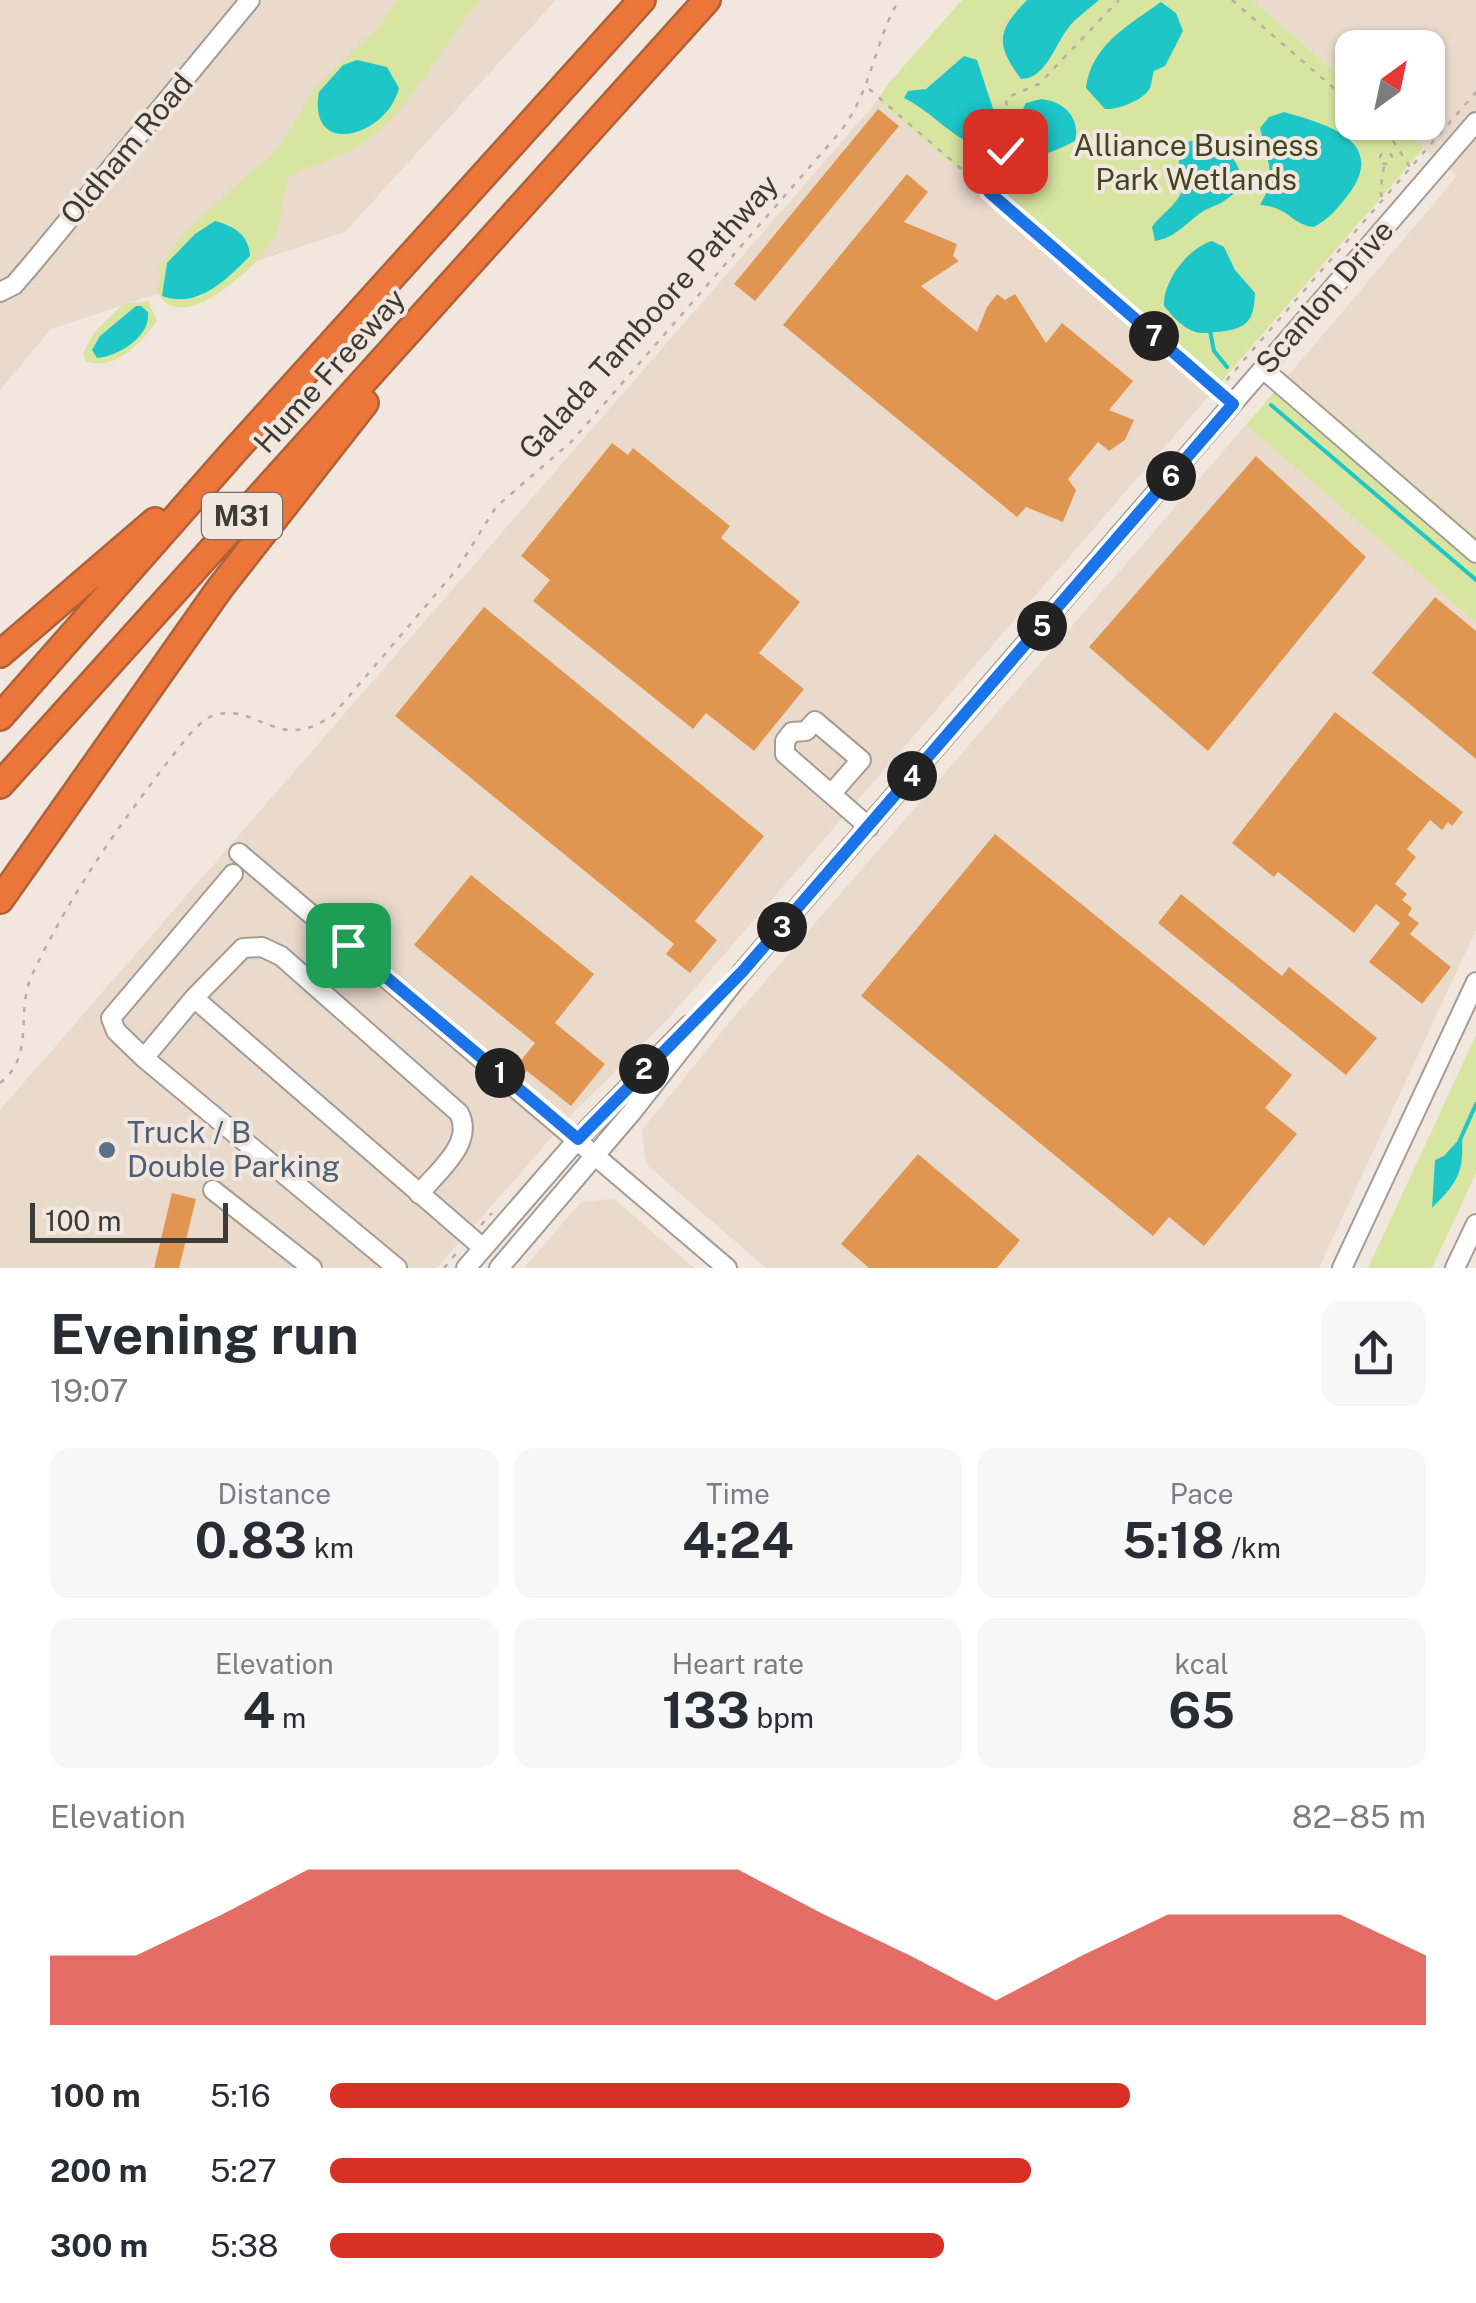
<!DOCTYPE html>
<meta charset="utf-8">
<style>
body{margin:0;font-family:"Public Sans",sans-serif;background:#f7f7f7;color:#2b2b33;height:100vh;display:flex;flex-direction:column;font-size:38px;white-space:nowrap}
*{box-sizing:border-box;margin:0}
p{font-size:32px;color:#7c7c81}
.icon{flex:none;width:55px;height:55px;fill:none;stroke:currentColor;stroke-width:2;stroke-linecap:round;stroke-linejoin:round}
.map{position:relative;height:1268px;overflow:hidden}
.side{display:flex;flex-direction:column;background:#fff;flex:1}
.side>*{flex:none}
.needle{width:65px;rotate:33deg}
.tools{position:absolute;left:1335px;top:30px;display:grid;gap:20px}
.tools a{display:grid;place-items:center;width:110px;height:110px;border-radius:20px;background:#fff;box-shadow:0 2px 8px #0004;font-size:50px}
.scale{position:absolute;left:30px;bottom:25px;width:198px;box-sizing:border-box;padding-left:10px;border:5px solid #3e3a36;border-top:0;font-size:28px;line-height:35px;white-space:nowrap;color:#3e3a36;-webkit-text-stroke:8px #f2e7de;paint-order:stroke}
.pin{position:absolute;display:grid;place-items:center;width:85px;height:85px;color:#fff;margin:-42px;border-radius:20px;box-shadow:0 5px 15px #0006}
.km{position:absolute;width:50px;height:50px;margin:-25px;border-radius:50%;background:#222;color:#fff;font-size:28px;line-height:50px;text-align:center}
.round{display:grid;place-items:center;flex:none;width:105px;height:105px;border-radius:20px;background:#f7f7f7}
.headline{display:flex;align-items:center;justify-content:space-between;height:170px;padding:0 50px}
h1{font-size:55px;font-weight:700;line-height:75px}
.metrics{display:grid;grid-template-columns:repeat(3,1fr);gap:15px;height:170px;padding:10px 50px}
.metrics div{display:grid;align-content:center;border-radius:20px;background:#f7f7f7;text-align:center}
.metrics b{font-size:50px;font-weight:700}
.metrics small{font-size:28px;font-weight:400}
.metrics p{font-size:28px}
.chart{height:280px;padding:20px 50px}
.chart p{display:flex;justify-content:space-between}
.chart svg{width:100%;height:180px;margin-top:10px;fill:#d93025;opacity:.7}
ul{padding:0 50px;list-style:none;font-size:32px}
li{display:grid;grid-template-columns:160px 120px 1fr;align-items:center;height:75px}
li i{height:25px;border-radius:12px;background:#d93025}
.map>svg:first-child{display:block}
.built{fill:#eadacc}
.green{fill:#d7e5a1;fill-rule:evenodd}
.water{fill:#1ec6c8}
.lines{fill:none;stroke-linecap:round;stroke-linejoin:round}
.stream{stroke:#1ec6c8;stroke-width:4}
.building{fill:#e09650}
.minor-casing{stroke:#a69c93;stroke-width:22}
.highway-casing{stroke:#af6138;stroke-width:30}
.path{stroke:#b7aea7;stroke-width:2.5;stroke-dasharray:5 8;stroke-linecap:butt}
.minor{stroke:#fff;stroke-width:18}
.highway{stroke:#ec7639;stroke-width:25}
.route-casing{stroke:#fff;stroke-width:20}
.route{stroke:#1a73e8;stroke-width:12}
.service-dot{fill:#5c6f8a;stroke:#f2e7de;stroke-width:4}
.labels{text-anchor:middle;stroke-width:8;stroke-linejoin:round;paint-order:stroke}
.shield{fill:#f2e7de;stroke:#746e68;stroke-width:2.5}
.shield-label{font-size:28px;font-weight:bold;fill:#3e3a36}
.park-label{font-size:30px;fill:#40461e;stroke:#f2e7de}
.street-label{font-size:30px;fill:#3e3a36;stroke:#f2e7de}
.service-label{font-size:30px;fill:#4e5e75;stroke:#f2e7de;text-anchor:start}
</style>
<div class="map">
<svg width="1476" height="1268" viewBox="0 0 1476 1268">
<rect width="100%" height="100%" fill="#f2e7de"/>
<!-- built -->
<path class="built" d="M0,0h556l-211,232 -294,97 -51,61z
M1252,0h224v536l-188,-160 169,-200 -63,-53 34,-1v-74h-76v39z
M878,100l335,291 -545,628 -94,93 -137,156h-437v-158z
M1246,425l230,198v307l-157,338h-553l-120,-104 -4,-34 85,-105z
M614,1199l80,69h-170l57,-66z"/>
<!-- green -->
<path class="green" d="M398,0h82c-40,46 -66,109 -119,145 -22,14 -48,18 -71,31 -11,20 -6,42 -16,62 -14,26 -94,103 -117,53l4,-12 -3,-10 26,-36 95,-86 38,-62 59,-55zM180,248l53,25 -34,24 -37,-1 5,-20 -3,-5z
M962,0h290l100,87v35l42,1 30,25 -211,243 -335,-291 10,-16z
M148,301l9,20c-15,22 -43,51 -71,40l-3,-7 10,-20 30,-30z
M1288,376l188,160v87l-230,-198z
M1476,1035v138l-44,95h-64z"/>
<!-- water -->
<path class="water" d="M1027,0h72c-10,9 -22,17 -30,27 -14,17 -23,52 -48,52 -27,-36 -23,-49 6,-79z
M1161,2l15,11 7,18 -18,35 -11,5c-2,5 -2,11 -4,17 -6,12 -32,22 -45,21l-19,-21c5,-43 43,-63 75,-86z
M964,56l13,4 22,67 -1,9 -12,13c-31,-7 -53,-37 -82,-51l4,-7 18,-2z
M357,60l30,7 12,21c-12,49 -92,71 -80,4l24,-27z
M1041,99c22,2 40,18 34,42 -16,8 -31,16 -48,13l2,-19 -8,-22 5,-10z
M1284,112c42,12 105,29 64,83 -10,13 -19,24 -34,32 -24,-3 -24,-20 -54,-22l10,-19 -1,-21 -9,-37 9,-11z
M1203,138c27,10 57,41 21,63 -7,5 -15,6 -22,11 -16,11 -27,26 -47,29l-3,-14c9,-13 27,-23 30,-38 5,-23 -13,-18 5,-47z
M215,221c19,5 34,14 35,35 -24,24 -52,53 -88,40l5,-33 28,-29z
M1212,241l12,6 11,23 20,23c-1,31 -10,36 -38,39 -12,1 -19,3 -30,-4 -9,-5 -16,-14 -23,-22 -1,-25 24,-58 48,-65z
M136,306h5l7,6c3,24 -29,44 -51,46l-5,-8 8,-14z
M1462,1136c2,37 -4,46 -30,72l3,-48 9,-4z"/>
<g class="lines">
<!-- stream -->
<path class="stream" d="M1210,331l4,20 13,16
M1271,405l205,175
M1460,1140l16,-36"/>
</g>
<!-- building -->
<path class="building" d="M878,109l21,17 -144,175 -21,-17z
M907,174l21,18 -24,30 53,22 -4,12 6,5 -38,25 56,46 10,-25 10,-13 8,6 10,-6 31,49 16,-20 71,58 -24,29 25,10 -9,20 -16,11 -11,-9 -30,37 8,11 -13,32 -37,-15 -9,10 -234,-192z
M612,443l16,12 5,-7 97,78 -9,12 79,64 -41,51 45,36 -50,62 -48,-38 -13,16 -160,-128 17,-21 -29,-24z
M1256,456l110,101 -158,194 -119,-104z
M1435,597l41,34v128l-104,-86z
M484,607l280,229 -69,85 22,19 -27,33 -24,-19 8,-10 -279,-228z
M1335,712l128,100 -11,14 -4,-4 -6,8 -12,-10 -23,29 9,8 -21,27 12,10 -5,6 10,8 -4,7 11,8 -9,11 41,33 -29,37 -53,-42 31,-39 -24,-19 -22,29 -76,-61 -4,5 -42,-34z
M995,834l297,241 -27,33 32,26 -93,112 -35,-29 -16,19 -292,-240z
M471,875l123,99 -39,49 50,41 -34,42 -44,-35 -3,3 -9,-6 20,-25 -121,-98z
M1181,894l101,82 7,-9 88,71 -31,37 -188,-152z
M918,1154l102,86 -23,28h-128l-28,-24z
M172,1193l24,6 -17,69h-25z"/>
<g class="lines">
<defs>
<path id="minor" d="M0,292l14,-7 18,-21 218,-264
M1263,369l213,184
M831,794l30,-34 -46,-39 -9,10 -14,1 -7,9v13l84,73
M239,853l488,415
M194,998l49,-50 19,-1 19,9 178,157c16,30 -22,59 -40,81
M144,1058l-28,-27 -5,-13 122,-144
M213,1190l99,78
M397,1268l-253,-210 50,-60 289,250
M466,1268l112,-129 111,-114
M499,1268l133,-156 110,-140 734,-850
M1342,1268l134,-286
M1455,1268l21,-44"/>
<path id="highway" d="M0,654l155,-133
M0,717l230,-261 412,-456
M0,785l707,-785
M0,900l220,-312 145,-185"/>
</defs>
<!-- minor casing -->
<use href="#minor" class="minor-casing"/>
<!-- highway casing -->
<use href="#highway" class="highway-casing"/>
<!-- path -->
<path class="path" d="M1232,0l120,104
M869,89l353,306
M1375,122l15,14 20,31
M1380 158a6 6 0 1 1 12 0a6 6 0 1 1-12 0Z
M989,190c-1,-29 16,-28 22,-51 3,-14 -5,-28 -5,-41l33,-14 80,-84
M1382,197l-2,-6 4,-25
M1218,390l258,-298
M0,1083c36,-27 15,-72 32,-108 41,-87 98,-166 157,-240 8,-8 15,-17 26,-20 43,-12 63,39 118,0l125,-147 38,-61 76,-66 268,-309c33,-43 33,-88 59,-132
M481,1225l11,-12
M444,1268l15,-18"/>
<!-- minor -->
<use href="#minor" class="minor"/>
<!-- highway -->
<use href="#highway" class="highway"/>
</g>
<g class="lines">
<defs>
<path id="route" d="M348,945l230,194 164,-167 491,-568 -244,-212 2,-24 14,-17"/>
</defs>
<!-- route casing -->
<use href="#route" class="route-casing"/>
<!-- route -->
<use href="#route" class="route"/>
</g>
<!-- markers -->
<circle class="service-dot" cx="107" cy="1150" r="10"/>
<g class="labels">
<!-- shield labels -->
<rect class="shield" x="202" y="493" width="80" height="46" rx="8"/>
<g class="shield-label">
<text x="242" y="526">M31</text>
</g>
<!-- park labels -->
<g class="park-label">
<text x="1196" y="156">Alliance Business<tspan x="1196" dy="34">Park Wetlands</tspan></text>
</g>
<!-- street labels -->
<g class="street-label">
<text transform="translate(127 149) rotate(-50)" y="10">Oldham Road</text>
<text transform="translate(1325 297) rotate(-49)" y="10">Scanlon Drive</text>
<text transform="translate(649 317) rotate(-48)" y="10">Galada Tamboore Pathway</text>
<text transform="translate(330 371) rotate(-48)" y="10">Hume Freeway</text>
</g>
<!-- service labels -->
<g class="service-label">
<text x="127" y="1143">Truck / B<tspan x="127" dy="34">Double Parking</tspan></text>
</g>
</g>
</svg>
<div class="tools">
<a><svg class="needle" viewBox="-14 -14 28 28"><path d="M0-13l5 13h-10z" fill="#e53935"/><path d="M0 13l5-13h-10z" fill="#7c7c81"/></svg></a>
</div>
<div class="scale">100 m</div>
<div class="pin" style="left:348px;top:945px;background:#1e9e55"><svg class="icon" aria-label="arrive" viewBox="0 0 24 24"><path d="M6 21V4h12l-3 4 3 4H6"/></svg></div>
<div class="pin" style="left:1005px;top:151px;background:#d93025"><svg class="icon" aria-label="check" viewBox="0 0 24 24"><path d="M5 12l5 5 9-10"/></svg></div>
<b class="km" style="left:500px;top:1073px">1</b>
<b class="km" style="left:644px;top:1069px">2</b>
<b class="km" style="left:782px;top:927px">3</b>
<b class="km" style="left:912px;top:776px">4</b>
<b class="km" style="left:1042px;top:626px">5</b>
<b class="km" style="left:1171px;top:476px">6</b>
<b class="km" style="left:1154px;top:336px">7</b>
</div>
<section class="side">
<div class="headline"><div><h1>Evening run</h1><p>19:07</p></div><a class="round"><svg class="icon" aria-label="share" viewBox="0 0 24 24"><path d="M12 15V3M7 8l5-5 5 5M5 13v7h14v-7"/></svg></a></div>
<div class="metrics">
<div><p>Distance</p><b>0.83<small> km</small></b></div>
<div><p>Time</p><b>4:24</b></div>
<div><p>Pace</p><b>5:18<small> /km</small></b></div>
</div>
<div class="metrics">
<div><p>Elevation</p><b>4<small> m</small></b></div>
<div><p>Heart rate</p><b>133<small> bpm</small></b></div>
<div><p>kcal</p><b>65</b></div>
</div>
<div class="chart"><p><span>Elevation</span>82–85 m</p>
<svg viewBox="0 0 160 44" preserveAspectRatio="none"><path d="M0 44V27L10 27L20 17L30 6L40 6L50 6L60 6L70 6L80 6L90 17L100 27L110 38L120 27L130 17L140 17L150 17L160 27V44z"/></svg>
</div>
<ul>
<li><b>100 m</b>5:16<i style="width:73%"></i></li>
<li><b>200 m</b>5:27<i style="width:64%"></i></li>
<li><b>300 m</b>5:38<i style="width:56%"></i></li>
</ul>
</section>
